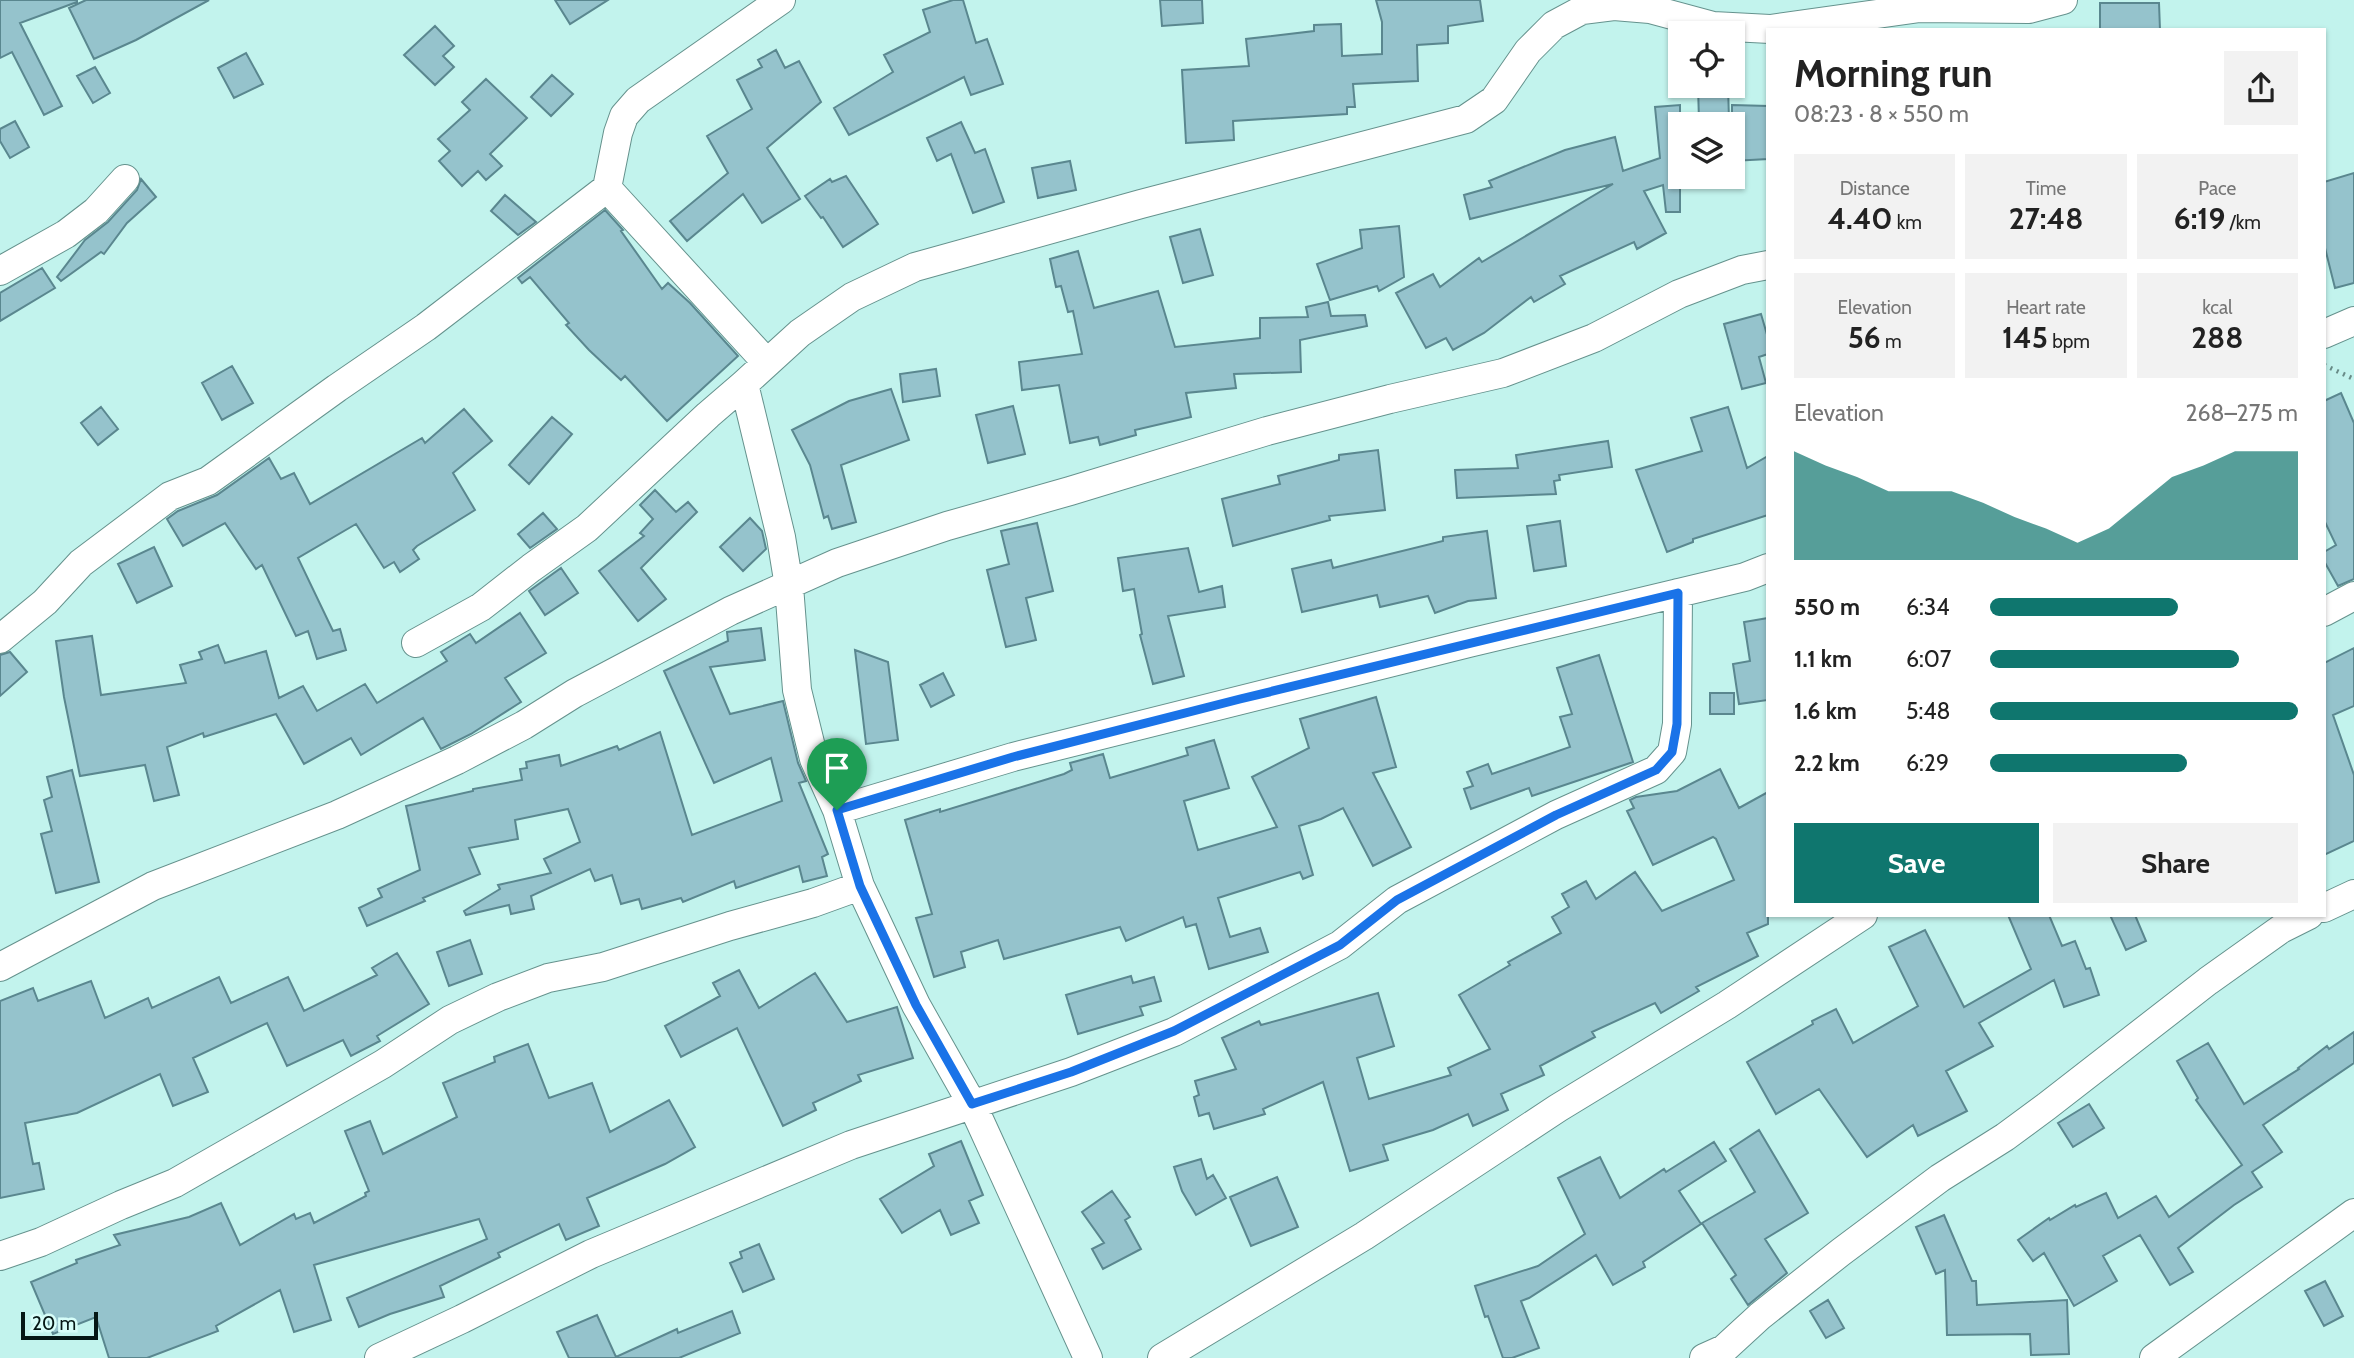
<!DOCTYPE html>
<meta charset="utf-8">
<style>
body{margin:0;font-family:Cabin,sans-serif;background:#f2f2f2;color:#222;height:100vh;display:flex;flex-direction:column;font-size:26px;white-space:nowrap}
*{box-sizing:border-box;margin:0}
p{font-size:23px;color:#767676}
.icon{flex:none;width:38px;height:38px;fill:none;stroke:currentColor;stroke-width:2;stroke-linecap:round;stroke-linejoin:round}
.map{position:relative;flex:1;overflow:hidden}
.details{position:absolute;left:1766px;top:28px;width:560px;height:889px;display:flex;flex-direction:column;background:#fff;border-radius:0px;box-shadow:0 2px 5px #0004}
.details>*{flex:none}
.tools{position:absolute;left:1668px;top:21px;display:grid;gap:14px}
.tools a{display:grid;place-items:center;width:77px;height:77px;border-radius:0px;background:#fff;box-shadow:0 2px 5px #0004;font-size:35px}
.scale{position:absolute;left:21px;bottom:18px;width:77px;box-sizing:border-box;padding-left:7px;border:4px solid #051715;border-top:0;font-size:19px;line-height:24px;white-space:nowrap;color:#051715;-webkit-text-stroke:5px #d7fef9;paint-order:stroke}
.pin{position:absolute;display:grid;place-items:center;width:60px;height:60px;color:#fff;margin:-72px -30px;border-radius:50% 50% 50% 0;rotate:-45deg;box-shadow:0 0 7px #0007}
.pin .icon{rotate:45deg}
.round{display:grid;place-items:center;flex:none;width:74px;height:74px;border-radius:0px;background:#f2f2f2}
.headline{display:flex;align-items:center;justify-content:space-between;height:119px;padding:0 28px}
h1{font-size:38px;font-weight:700;line-height:52px}
.metrics{display:grid;grid-template-columns:repeat(3,1fr);gap:10px;height:119px;padding:7px 28px}
.metrics div{display:grid;align-content:center;border-radius:0px;background:#f2f2f2;text-align:center}
.metrics b{font-size:30px;font-weight:700}
.metrics small{font-size:19px;font-weight:400}
.metrics p{font-size:19px}
.chart{height:196px;padding:14px 28px}
.chart p{display:flex;justify-content:space-between}
.chart svg{width:100%;height:126px;margin-top:7px;fill:#0f766e;opacity:.7}
.button{display:flex;gap:14px;margin-top:auto;padding:14px 28px}
.button a{flex:1;height:80px;border-radius:0px;background:#0f766e;color:#fff;font-size:28px;font-weight:700;line-height:80px;text-align:center}
.button a+a{background:#f2f2f2;color:#222}
ul{padding:0 28px;list-style:none;font-size:23px}
li{display:grid;grid-template-columns:112px 84px 1fr;align-items:center;height:52px}
li i{height:18px;border-radius:9px;background:#0f766e}
.map>svg:first-child{display:block}
.building{fill:#95c3cc;stroke:#5a878f;stroke-width:2}
.lines{fill:none;stroke-linecap:round;stroke-linejoin:round}
.street-casing{stroke:#65928d;stroke-width:30}
.path{stroke:#688b87;stroke-width:4.5;stroke-dasharray:2 5;stroke-linecap:butt}
.street{stroke:#fff;stroke-width:28}
.route-casing{stroke:#fff;stroke-width:14}
.route{stroke:#1a73e8;stroke-width:9}
</style>
<div class="map">
<svg width="2354" height="1358" viewBox="0 0 2354 1358">
<rect width="100%" height="100%" fill="#c2f3ed"/>
<!-- building -->
<path class="building" d="M0,0h77v2l-57,21 42,83 -18,9 -32,-63 -12,6z
M86,0h123l-73,40 -42,19 -25,-51z
M555,0h53l-38,24z
M953,0h10l13,43 11,-4 16,45 -32,11 -7,-18 -115,58 -15,-27 59,-36 -9,-17 46,-23 -7,-22z
M1160,0h42l1,23 -41,3z
M1376,0h104l3,21 -35,5v17l-31,2 1,36 -65,3 2,23h-8v7l-114,7 1,19 -48,3 -4,-73 67,-4 -3,-27 68,-8v-6l27,-1 1,32 40,-2v-32z
M2100,3h59l1,27h-60z
M435,26l19,20 -11,10 11,11 -19,18 -31,-30z
M776,50l9,18 14,-7 22,41 -54,46 33,51 -38,24 -19,-29 -56,47 -17,-20 58,-48 -21,-37 45,-27 -15,-29 25,-13 -4,-7z
M246,53l17,31 -29,14 -16,-30z
M95,67l15,26 -17,10 -16,-27z
M552,75l21,19 -22,22 -20,-19z
M486,79l41,39 -37,36 12,12 -16,14 -8,-9 -16,15 -23,-25 11,-10 -12,-12 32,-29 -8,-8z
M1698,86h30l1,34 -30,1z
M1680,105v107h-14l-3,-27 -19,6 22,42 -29,16 -3,-7 -74,34 5,8 -31,18 -3,-5 -47,36 -31,17 -7,-12 -20,10 -30,-55 37,-19 7,13 39,-29 3,4 131,-78 -143,35 -6,-24 28,-8 -3,-6 76,-31 50,-13 8,34 37,-13 -5,-51z
M1732,105l36,1v53l-36,2z
M15,121l14,26 -19,11 -10,-17v-12z
M961,122l14,31 10,-4 19,53 -31,11 -22,-59 -14,7 -10,-23z
M1070,161l6,29 -38,8 -6,-30z
M2354,173v110l-19,5 -11,-44v-62z
M846,176l32,48 -35,23 -20,-30 -2,1 -16,-22 25,-17 2,3z
M141,179l15,18 -29,26 -23,31 -3,-2 -40,29 -4,-4 28,-37 23,-18 29,-32z
M505,195l31,27 -18,13 -27,-24z
M605,210l18,20 -2,1 41,58 6,-6 22,20 48,53 -71,65 -42,-45 -4,4 -32,-30 -23,-25 3,-2 -39,-46 -8,6 -4,-5z
M1399,226l5,51 -25,14 -2,-5 -47,14 -13,-36 45,-16 -2,-18z
M1200,229l13,46 -30,8 -13,-46z
M1078,251l16,57 64,-17 17,56 85,-9v-20l48,-1 -2,-10 22,-5 3,14 34,-1 2,11 -67,14 1,32 -67,2 2,14 -50,5 5,24 -56,13 1,5 -36,10 -2,-8 -28,6 -11,-58 -37,5 -3,-28 63,-8 -9,-43 -5,1 -7,-26 -5,1 -6,-28z
M42,268l13,20 -55,33v-28z
M1761,314l7,24v16l-9,3 7,26 -24,6 -18,-65z
M232,366l21,37 -31,17 -20,-37z
M936,369l4,27 -37,6 -3,-28z
M891,389l18,51 -68,25 15,57 -24,7 -4,-13 -4,2 -14,-53 -18,-35 57,-29z
M2341,393l13,30v156l-16,7 -14,-25v-9l12,-7 -12,-25v-119z
M1013,406l12,48 -37,9 -12,-48z
M101,407l17,22 -20,16 -17,-22z
M1728,407l19,61 21,-12v59l-75,24v3l-26,10 -31,-82 66,-19 -11,-33z
M464,409l28,32 -39,32 22,37 -58,36 -4,4 6,9 -19,13 -6,-10 -10,6 -28,-44 -58,34 35,73 7,-2 6,21 -29,9 -9,-28 -12,5 -34,-71 -6,4 -31,-46 -42,23 -16,-27 11,-8 39,-16 52,-37 12,21 13,-6 16,31 112,-66 3,5z
M552,417l20,17 -43,50 -20,-19z
M1608,441l4,26 -53,8 1,5 -6,1 2,13 -99,4 -2,-28 63,-2 -2,-13z
M1378,450l7,60 -56,6 1,4 -97,26 -11,-47 58,-15 -2,-8 61,-16v-5z
M655,490l21,22 12,-10 9,10 -56,56 25,31 -28,22 -39,-50 45,-35 -4,-3 13,-14 -13,-14z
M543,513l14,16 -27,19 -12,-14z
M750,518l12,13 4,18 -23,22 -23,-24z
M1560,521l6,45 -32,5 -7,-45z
M1037,523l16,68 -27,7 10,42 -30,7 -19,-77 22,-6 -8,-33z
M1487,531l9,67 -28,3 -33,12 -7,-17 -48,11 -3,-12 -75,17 -10,-43 39,-9 2,8 110,-27v-4z
M154,547l18,39 -35,17 -19,-39z
M1188,548l11,44 23,-6 3,21 -57,9 16,60 -31,8 -13,-49 2,-1 -8,-45 -11,2 -5,-33z
M561,568l17,25 -33,22 -16,-24z
M520,613l26,40 -41,25 16,24 -50,32 -30,15 -18,-31 -62,37 -10,-17 -47,26 -28,-50 -72,23 -1,-4 -36,14 12,48 -25,6 -9,-36 -65,11 -16,-79 -8,-56 36,-5 9,59 85,-12 -6,-18 22,-6 -3,-7 19,-7 7,18 41,-12 13,47 24,-12 14,25 48,-27 12,19 70,-42 -6,-9 29,-18 6,9z
M1768,618v82l-29,4 -6,-40 17,-3 -6,-39z
M761,628l4,32 -55,7 20,47 53,-13 15,62 8,18 -7,2 29,71 -6,3 5,19 -24,6 -4,-16 -63,22 -2,-7 -51,21 -2,-4 -39,11 -3,-10 -18,5 -9,-29 -17,6 -5,-12 -59,27 3,13 -23,5 -2,-9 -43,10 -2,-4 36,-22 -2,-4 53,-12 -7,-14 36,-17 -12,-33 -53,11 3,19 -49,9 11,26 -57,24 2,3 -58,25 -8,-18 23,-11 -4,-8 42,-19 -14,-64 67,-15v-2l49,-9 -2,-11 7,-1 -1,-6 33,-7 2,11 56,-20 2,4 41,-18 32,103 90,-34 -11,-43 -57,25 -50,-112 64,-30 -1,-9z
M2354,648v58l-21,9 21,60v66l-30,14v-192z
M855,650l33,12 10,78 -32,4z
M10,652l17,20 -27,24v-41z
M1599,655l34,107 -101,34 -3,-8 -58,21 -7,-20 9,-3 -6,-14 21,-8 4,10 78,-27 -10,-30 12,-3 -15,-46z
M943,673l11,22 -23,12 -11,-22z
M1710,693h24v21h-24z
M1376,697l20,70 -23,6 38,74 -38,19 -30,-58 -22,11 -22,7 14,49 -10,4 -3,-7 -82,26 12,39 30,-9 8,24 -59,17 -13,-45 -10,3 -3,-10 -57,24 -6,-14 -116,32 -6,-19 -37,12 4,15 -31,10 -18,-59 16,-4 -27,-94 35,-11v3l124,-38 8,-4 -2,-7 33,-9 7,24 78,-23 -2,-7 28,-8 15,48 -45,13 14,49 79,-23 -25,-50 57,-29 -9,-29z
M1720,769l19,39 29,-16v132l-21,9 11,23 -62,31 3,4 -38,22 -6,-10 -63,29 3,5 -55,29 4,9 -43,19 7,16 -35,16 -5,-12 -35,16 -50,15 5,15 -38,11 -27,-89 -60,27 2,5 -51,15 -5,-16 -10,3 -5,-19 5,-2 -4,-14 41,-12 -14,-31 37,-17 2,4 117,-32 16,53 -37,12 12,41 82,-24 -3,-7 42,-19 -31,-54 51,-30 -2,-3 53,-29 -9,-16 17,-10 -7,-13 24,-13 10,18 39,-27 27,39 72,-31 -18,-41 -3,-2 -60,28 -26,-54 7,-3 -4,-8 6,-3 41,-6z
M72,770l27,112 -43,11 -15,-59 11,-3 -8,-31 8,-3 -5,-20z
M2008,915h41l13,31 13,-5 11,28 4,-1 9,27 -35,12 -10,-27 -75,43 14,23 -47,25 21,40 -49,25 -5,-11 -46,32 -48,-68 -43,25 -29,-52 66,-38 -1,-3 24,-12 17,34 65,-37 -29,-59 36,-17 39,77 67,-38z
M2110,915h25l11,26 -20,9z
M470,940l12,34 -33,12 -12,-34z
M397,953l32,51 -52,32 3,5 -29,15 -8,-16 -56,26 -20,-43 -74,35 15,34 -35,14 -13,-32 -83,39 -52,10 8,41 6,-1 5,26 -44,9v-197l33,-13 5,13 53,-20 14,37 43,-20 4,10 67,-31 12,26 57,-26 16,34 73,-36 -5,-7z
M739,970l20,38 56,-35 32,49 50,-15 16,51 -55,17 3,6 -48,22 3,7 -33,16 -46,-98 -56,29 -16,-31 55,-30 -7,-13z
M1131,976l2,7 21,-6 7,24 -21,6 3,8 -65,19 -12,-39z
M2354,1032v31l-91,62 19,27 -30,20 10,15 -28,18 -56,43 15,24 -23,13 -30,-50 -37,21 14,25 -43,25 -30,-53 -11,8 -15,-21 31,-22 1,2 25,-15 1,2 30,-14 12,25 38,-22 13,21 73,-52 -46,-65 2,-2 -21,-37 31,-18 36,61 55,-35 -1,-1 29,-22 2,3z
M528,1044l21,54 43,-15 18,49 59,-32 26,47 -30,17 -78,34 12,28 -33,14 -7,-16 -61,29 2,4 -60,29 4,11 -54,17 -31,13 -12,-29 140,-59 -8,-20 -165,46 17,55 -37,12 -14,-42 -64,36 2,5 -71,27h-38l-13,-41 -43,17 -22,-52 46,-19 -1,-3 44,-15 -6,-10 75,-18 32,-14 19,42 54,-31 2,5 14,-6 4,10 52,-27 -1,-3 4,-2 -24,-60 25,-10 13,33 74,-37 -14,-34 52,-21 -1,-5z
M2089,1104l15,24 -31,19 -15,-24z
M1759,1130l49,83 -43,26 22,34 -39,32 -17,-26 5,-4 -34,-52 53,-31 -25,-43z
M961,1141l22,54 -14,6 10,22 -28,12 -11,-25 -38,23 -22,-34 54,-33 -5,-12z
M1714,1142l12,19 -47,30 22,33 -58,38 2,5 -32,18 -17,-30 -67,43 -8,3 18,47 -27,10h-9l-15,-42 -3,1 -10,-31 63,-20 47,-32 -27,-56 42,-21 20,41 44,-29 2,3z
M1201,1159l6,20 6,-4 13,23 -30,17 -14,-24 -8,-24z
M1277,1177l21,50 -47,19 -21,-49z
M1112,1191l18,26 -5,3 16,29 -38,20 -11,-20 12,-6 -22,-31z
M1944,1215l28,66h4l1,24 90,-5 2,54 -38,1 -1,-21 -83,1 -2,-65 -9,4 -20,-47z
M759,1244l15,35 -31,13 -13,-29 12,-5 -2,-6z
M2325,1281l18,35 -19,10 -19,-35z
M1828,1300l16,28 -18,10 -16,-27z
M732,1311l8,22 -61,25h-110l-12,-26 40,-17 19,42 61,-28 1,4z"/>
<g class="lines">
<defs>
<path id="street" d="M607,188l160,175
M0,271l66,-37 30,-23 29,-32
M2324,334l30,-13
M2324,612l30,-16
M0,639l45,-37 36,-39 89,-67 38,-15 129,-93 89,-61 181,-139 11,-55 6,-17 14,-16 143,-100
M416,643l65,-36 50,-39 56,-40 121,-113 36,-31
M837,810l-23,-51 -17,-69 -8,-104 -8,-49 -37,-153 56,-51 52,-36 63,-30 226,-63 325,-85 28,-19 34,-49 26,-26 28,-15 32,-4 36,3 63,17 57,3 150,-21 109,1 34,-9
M2324,908l30,-14
M0,967l153,-81 184,-71 120,-55 67,-35 51,-32 155,-82 107,-48 110,-37 123,-35 197,-60 123,-32 113,-26 91,-35 85,-44 63,-24 26,-5
M0,1256l41,-14 80,-37 54,-22 208,-119 67,-44 48,-23 50,-19 55,-11 127,-41 83,-23 47,-17
M379,1358l83,-39 129,-65 260,-109 220,-73 103,-40 166,-87 57,-45 159,-85 100,-45 16,-18 5,-28 1,-131
M1088,1358l-116,-254 -56,-99 -56,-119 -23,-76 176,-53 456,-114 276,-66 23,-9
M1162,1358l202,-122 194,-128 169,-103 136,-90
M1704,1358l20,-9 36,-33 81,-64 99,-74 65,-41 42,-31 161,-125 73,-52 28,-14
M2154,1358l200,-145"/>
</defs>
<!-- street casing -->
<use href="#street" class="street-casing"/>
<!-- path -->
<path class="path" d="M2324,365l30,14"/>
<!-- street -->
<use href="#street" class="street"/>
</g>
<g class="lines">
<defs>
<path id="route" d="M1678,593l-1,131 -5,28 -16,18 -100,45 -159,85 -57,45 -166,86 -103,41 -99,32 -56,-99 -56,-119 -23,-76 176,-53 227,-58z"/>
</defs>
<!-- route casing -->
<use href="#route" class="route-casing"/>
<!-- route -->
<use href="#route" class="route"/>
</g>
</svg>
<div class="tools">
<a><svg class="icon" aria-label="locate" viewBox="0 0 24 24"><circle cx="12" cy="12" r="6"/><path d="M12 2v4M12 18v4M2 12h4M18 12h4"/></svg></a>
<a><svg class="icon" aria-label="layers" viewBox="0 0 24 24"><path d="M12 4l9 5-9 5-9-5zM3 14l9 5 9-5"/></svg></a>
</div>
<div class="scale">20 m</div>
<div class="pin" style="left:837px;top:810px;background:#1e9e55"><svg class="icon" aria-label="arrive" viewBox="0 0 24 24"><path d="M6 21V4h12l-3 4 3 4H6"/></svg></div>
<section class="details">
<div class="headline"><div><h1>Morning run</h1><p>08:23 · 8 × 550 m</p></div><a class="round"><svg class="icon" aria-label="share" viewBox="0 0 24 24"><path d="M12 15V3M7 8l5-5 5 5M5 13v7h14v-7"/></svg></a></div>
<div class="metrics">
<div><p>Distance</p><b>4.40<small> km</small></b></div>
<div><p>Time</p><b>27:48</b></div>
<div><p>Pace</p><b>6:19<small> /km</small></b></div>
</div>
<div class="metrics">
<div><p>Elevation</p><b>56<small> m</small></b></div>
<div><p>Heart rate</p><b>145<small> bpm</small></b></div>
<div><p>kcal</p><b>288</b></div>
</div>
<div class="chart"><p><span>Elevation</span>268–275 m</p>
<svg viewBox="0 0 160 44" preserveAspectRatio="none"><path d="M0 44V6L10 11L20 15L30 20L40 20L50 20L60 24L70 29L80 33L90 38L100 33L110 24L120 15L130 11L140 6L150 6L160 6V44z"/></svg>
</div>
<ul>
<li><b>550 m</b>6:34<i style="width:61%"></i></li>
<li><b>1.1 km</b>6:07<i style="width:81%"></i></li>
<li><b>1.6 km</b>5:48<i style="width:100%"></i></li>
<li><b>2.2 km</b>6:29<i style="width:64%"></i></li>
</ul>
<div class="button"><a>Save</a><a>Share</a></div>
</section>
</div>
